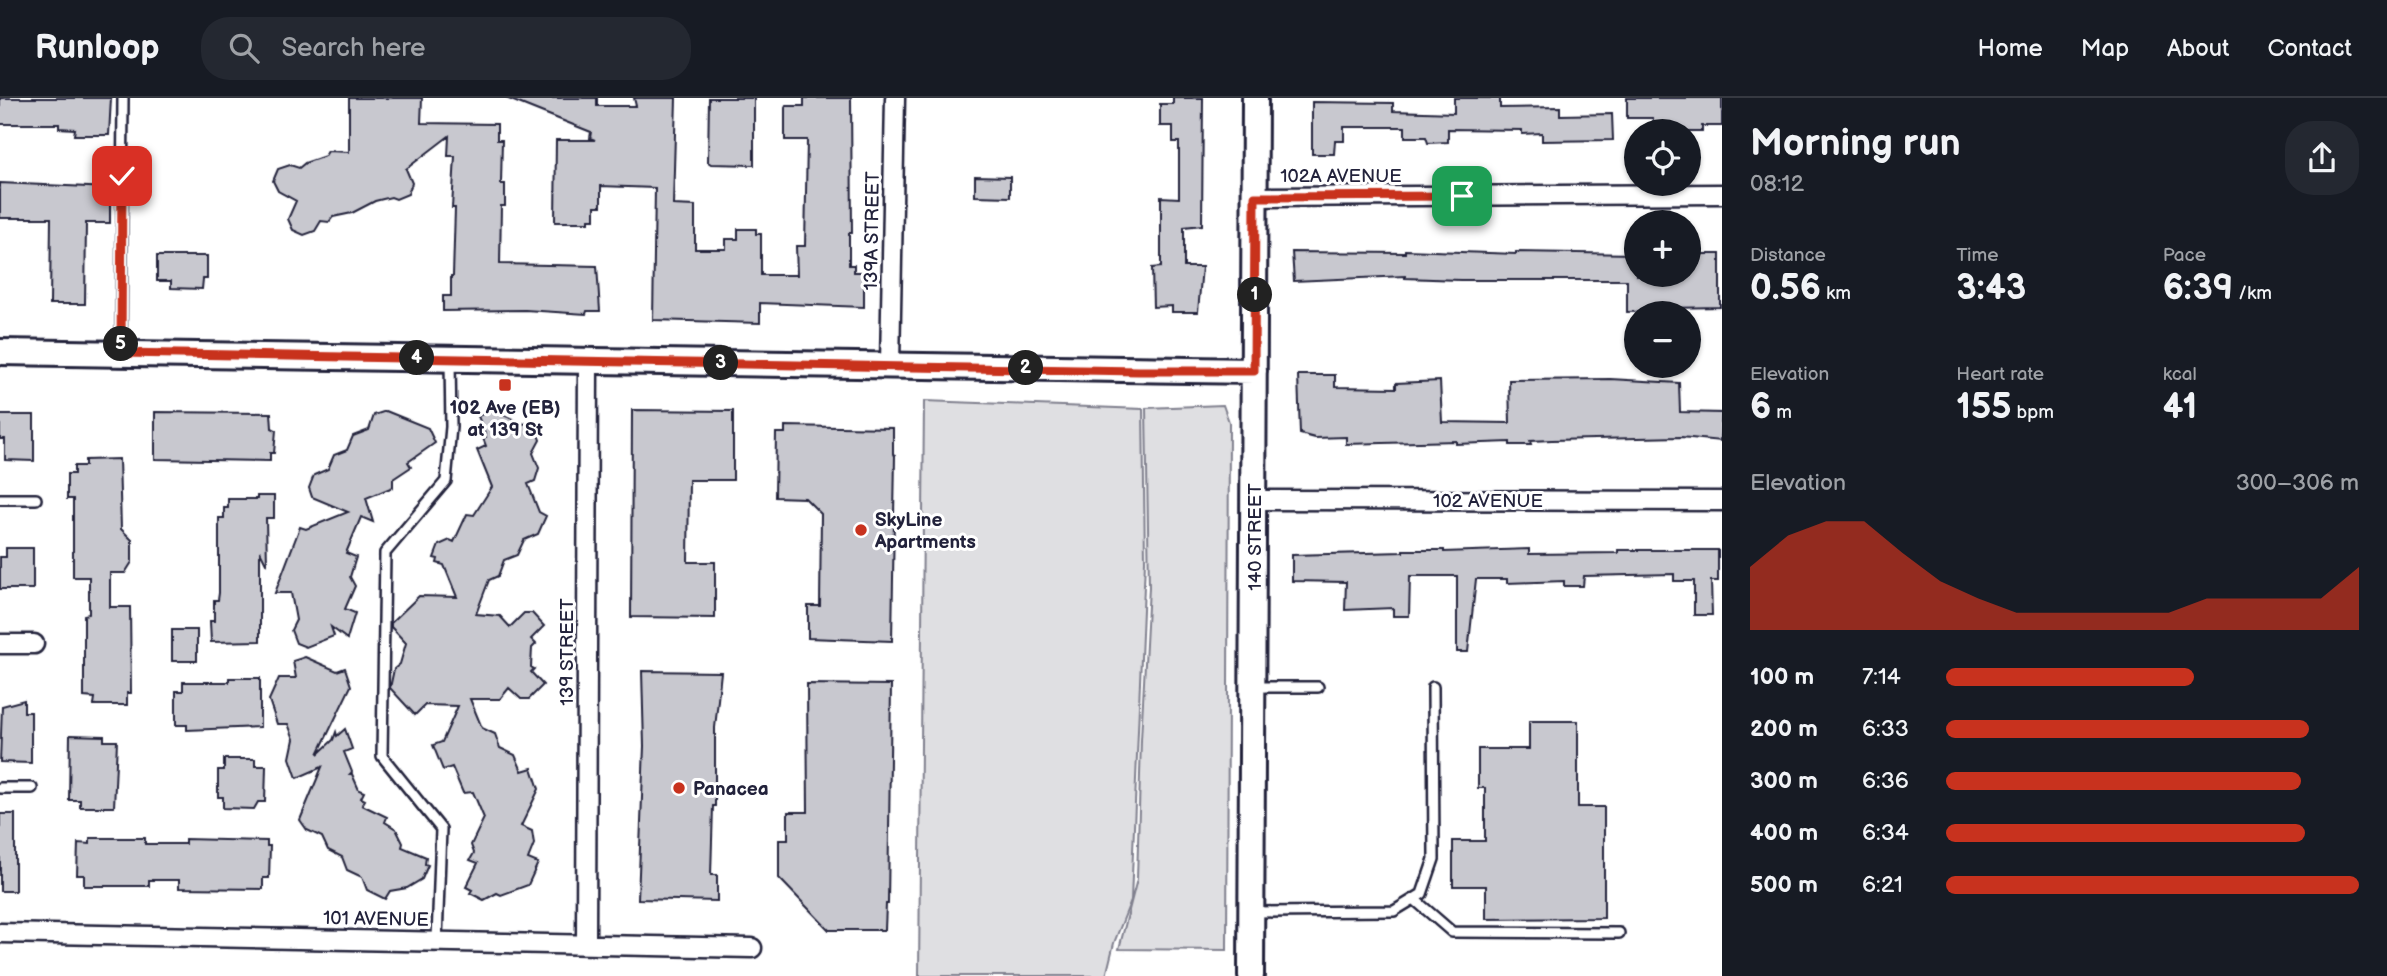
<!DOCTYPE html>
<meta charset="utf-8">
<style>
body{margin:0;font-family:"Balsamiq Sans",sans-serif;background:#242831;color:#f1f3f6;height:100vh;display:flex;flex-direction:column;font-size:26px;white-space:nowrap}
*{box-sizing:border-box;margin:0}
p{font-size:23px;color:#9ea1a6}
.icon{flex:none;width:38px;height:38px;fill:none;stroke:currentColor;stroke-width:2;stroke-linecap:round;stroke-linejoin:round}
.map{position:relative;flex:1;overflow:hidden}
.side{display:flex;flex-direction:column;background:#171b24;width:665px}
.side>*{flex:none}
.controls{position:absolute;left:1624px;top:21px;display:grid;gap:14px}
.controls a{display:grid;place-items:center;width:77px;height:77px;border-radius:50%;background:#171b24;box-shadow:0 2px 5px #0004;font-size:35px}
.pin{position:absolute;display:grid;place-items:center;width:60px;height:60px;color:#fff;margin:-30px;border-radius:14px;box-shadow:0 4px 10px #0006}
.km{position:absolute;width:35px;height:35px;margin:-18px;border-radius:50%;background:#222;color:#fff;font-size:19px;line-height:35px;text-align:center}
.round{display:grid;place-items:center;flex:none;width:74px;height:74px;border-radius:28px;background:#242831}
.overview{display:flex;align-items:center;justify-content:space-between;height:119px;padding:0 28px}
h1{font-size:38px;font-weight:600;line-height:52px}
.figures{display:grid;grid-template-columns:repeat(3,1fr);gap:10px;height:119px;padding:7px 28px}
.figures div{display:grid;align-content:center}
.figures b{font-size:35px;font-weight:600}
.figures small{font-size:19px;font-weight:400}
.figures p{font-size:19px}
.chart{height:196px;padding:14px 28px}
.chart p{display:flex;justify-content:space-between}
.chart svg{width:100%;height:126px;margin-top:7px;fill:#c8321e;opacity:.7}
ul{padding:0 28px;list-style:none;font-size:23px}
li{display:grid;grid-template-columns:112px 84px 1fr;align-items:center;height:52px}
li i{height:18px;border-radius:9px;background:#c8321e}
header{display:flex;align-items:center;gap:42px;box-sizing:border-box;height:98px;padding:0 35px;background:#171b24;border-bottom:2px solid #363941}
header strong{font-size:33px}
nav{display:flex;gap:38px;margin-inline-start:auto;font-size:24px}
.search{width:490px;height:63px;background:#242831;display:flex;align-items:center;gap:18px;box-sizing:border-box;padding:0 24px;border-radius:28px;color:#9ea1a6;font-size:26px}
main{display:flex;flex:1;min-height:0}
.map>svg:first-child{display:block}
.green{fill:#dfdfe2;stroke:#80808e;stroke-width:2}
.building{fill:#c8c8cf;stroke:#22223b;stroke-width:2}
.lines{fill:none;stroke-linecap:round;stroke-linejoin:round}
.lane-casing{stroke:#22223b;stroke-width:14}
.street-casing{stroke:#22223b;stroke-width:23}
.secondary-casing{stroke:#22223b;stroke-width:30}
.lane{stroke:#fff;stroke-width:9}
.street{stroke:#fff;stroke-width:18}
.secondary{stroke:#fff;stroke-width:24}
.route-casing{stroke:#fff;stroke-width:14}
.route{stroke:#c8321e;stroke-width:9}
.poi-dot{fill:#c8321e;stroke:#fff;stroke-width:2.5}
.labels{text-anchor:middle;stroke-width:6;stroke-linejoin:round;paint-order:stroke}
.street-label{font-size:19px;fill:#22223b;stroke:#fff}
.poi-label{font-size:19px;font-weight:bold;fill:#22223b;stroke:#fff;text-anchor:start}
</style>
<header>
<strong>Runloop</strong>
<div class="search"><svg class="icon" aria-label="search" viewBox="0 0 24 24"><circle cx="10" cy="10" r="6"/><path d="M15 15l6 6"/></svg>Search here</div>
<nav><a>Home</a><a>Map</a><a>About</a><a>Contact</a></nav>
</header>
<main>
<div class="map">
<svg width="1722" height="878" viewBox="0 0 1722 878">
<rect width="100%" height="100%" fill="#fff"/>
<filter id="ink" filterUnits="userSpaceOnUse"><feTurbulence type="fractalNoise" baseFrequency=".0143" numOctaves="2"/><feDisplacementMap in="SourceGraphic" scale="14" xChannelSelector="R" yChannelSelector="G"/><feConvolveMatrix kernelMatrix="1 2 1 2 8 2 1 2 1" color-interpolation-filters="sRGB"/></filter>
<g filter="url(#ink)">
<!-- green -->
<path class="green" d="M924,303l219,8 2,152 -14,339 -17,43 -8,33h-187z
M1223,307l6,17 -2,528 -108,-1 18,-70 4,-139 8,-153 -3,-179z"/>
<!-- building -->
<path class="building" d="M0,0h111l-2,37h-35l1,-6 -16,-1v-4h-59z
M349,0h73l-1,25 76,1v16h5l-1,44h4v22h-4l-1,58 97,2 3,45h-13l-1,3 -61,-4 -82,1v-15h8v-20h2l2,-68h-3l3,-52h-7l1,-20 -43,33 6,14 -4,11 -12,5 -5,-2 -16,4 -23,12 -19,4 -4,5 -8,-1 -6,10 -11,4 -11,-5 -5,-11 8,-18 -18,-10 -5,-10 5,-12 12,-4 9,3 6,-5 20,-7 3,-5 21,1z
M506,0h91v8h39l-2,-8h42l-3,107 22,1v43h31v-10h12v-10h18v5h5v41h36l-1,-29h9l2,-106h-22v-32l1,-2h18v-8h47l1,135h-3v32h5v7h10v35l-104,-4v20l-107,-3 2,-132 -54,-2v20h-6v13h-6v3h-34l1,-82h39l-5,-2 1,-6z
M709,0h45v67l-43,-1 -3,-2z
M1173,0h30l-1,127 -18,2v40h18l-4,45h-26v-6l-19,1 -1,-39 9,-1v-70l18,1v-56h-6v-16h-13v-22h13z
M1454,0h46v10l60,-1v8l52,-1 1,26 -71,1v-8l-20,1v-4l-74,-1v13l-20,1 -2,-6h-21v-10h-61v14h-9l-1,13h-22v-52l81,1v8l61,2z
M1627,0h95v28h-20v5h-49v-13h-26z
M975,78l35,1v20l-35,-1z
M0,85l110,5v35h-24l-1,81h-35l1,-86h-51z
M1405,152l111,4v-2l120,2v21h53v-21h31v53l-52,1v3l-41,1v-32h-167l-55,-2v-2l-111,5 -2,-29 113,1z
M157,158h50v23h-4l-1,10 -31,-1v-7h-14z
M1298,277h37v12l61,1v-5l44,-2 2,41 68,1 -1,-43 101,-1 69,4 1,29 42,1 -2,28 -39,-4 -129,3 -22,1 1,4h-21v-3l-54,2v-3l-110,3v-7l-31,1 -15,-4z
M492,312l32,14 9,-3 7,19 -7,13 6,15 -4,13 -7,3 11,28 7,4 -8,18 -14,6 -7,15 -13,5 -6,16 -9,4 -13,34 24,2 10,11 14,-14h8l12,13 -13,13 5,5 -4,4 -1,19 3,2 -3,3 12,13 -14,14h-8l-12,-11 -9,11h-30l12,29 13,6 5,14 15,7 7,16 10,-3 7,21 -18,37 11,5 2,13 -6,15 10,4 -10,22 -27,10 -4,-2 -13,7 -14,-7 2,-3 -6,-3 12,-24 -8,-3 4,-7 -3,-8 13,-27 -11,-26 -10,1 -11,-26 -9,3 -10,-25 9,-3 16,-36 -33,-1 -10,10 -25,-27 4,-19 6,-5 6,-21 -15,-16v-4l28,-27 38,1 -13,-32 -7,-2 1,-4 -4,-1 5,-13 11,-5 4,2 13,-28 7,1 18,-28 -15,-37 9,-4 -3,-8 3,-1 -8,-21z
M632,312l101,1v69h-44l-1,82h27v56l-84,-1z
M386,313l42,17 7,15 -27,19 3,5 -18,12v8l-27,11 7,24 -12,-5 -15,36 10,4 -6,20 5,9 -10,23 10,4 -8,26 -16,-12 3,9 -28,11 -10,-4 -5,-13 5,-10 -5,-27h-16l25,-66 6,2 42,-17 -36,-15 -3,-9 5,-13 14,-6 6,-14 13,-5 6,-14 16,-6 5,-15z
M155,314l116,1 1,15 4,2 -2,23h-4v8l-115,-2z
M0,317h34v46l-29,-1v-21h-5z
M785,328l108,2v26l2,1 -3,186 -84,-3v-32h12l1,-92 -16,-16 -30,-1 1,-64h9z
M119,361l2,70 11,11v22l-7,11h-15v34h20l1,86h-4v12h-33l1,-7 -11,-1v-82l5,-1v-37h-16v-78h-6v-25h7v-8h11v-6z
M257,398h17v22h-8l1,47 -7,-14v90l-49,1 -1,-21h4v-21h4l1,-7v-75h5v-10h4v-9h29z
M6,450h27v41h-33v-32h6z
M1529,451v5l89,-1v-3h100v31h-7l1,34h-18v-34h-20v-7l-90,2 -1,10h-19v-5l-57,2v-4h-31l-8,73h-11v-76h-47l-1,40h-16v-8l-48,2 1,-28 -54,-1v-26l111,-3v-2h41v2z
M172,532h25v31h-25z
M305,559l32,14 8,-3 6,18 -33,68 15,-14 3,-8 1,4 8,-7 7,20 -8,3 8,20 -2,2h2l7,16 5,2 -3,6 4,2 -3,5 25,12 -2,5 11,7 7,14 -1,4 24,10 -1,7 3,1 -6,14 -15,9 -17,3 -5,8 -18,-9 -5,-13 -15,-7 -5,-13 -14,-7 -6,-13 -15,-7 -7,-10 22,-53 -25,11 -7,-20 4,-19 -6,-15h-11l-8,-24 10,-22h17l-3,-17z
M642,573l79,1 -6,56v78h-2l-2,69h6v26l-79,-2 6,-153z
M229,580h31v49l-73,3v-5h-11v-34h7v-9h46z
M807,586l84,1 -3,219h-2l-1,26h-56l-50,-52v-38h9v-28h20z
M24,602v12h7v51l-31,-1 2,-56z
M1529,623h49v86h26v111l-118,1v-33h-33v-45h32v-53h-7v-39h51z
M70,637l34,1v5h13l-3,66h-34v-7h-11z
M224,661h31v7h11l-1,36h-7l-4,7 -31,-1v-11h-5v-27h6z
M0,716h15v77h-15z
M90,740h55v6h40v-5l82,2v5h3l-1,32h-6v11l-84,-1v-8h-30v6h-65v-11h-7l1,-32 12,1z"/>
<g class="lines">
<defs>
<path id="lane" d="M121,254l2,-254
M0,401h36
M1253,589h65
M0,690h32
M1414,801l38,33 167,1
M1253,814l141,-1 28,-17 12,-35 -1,-172
M437,842l4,-111 -59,-73 3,-203 61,-72 5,-54 -1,-65"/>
<path id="street" d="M1255,99l467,-3
M890,267l5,-267
M1254,402l468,1
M0,546h34
M0,835l752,15
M586,846l2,-583"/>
<path id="secondary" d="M0,254l1254,19
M1251,878l4,-878"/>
</defs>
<!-- lane casing -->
<use href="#lane" class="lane-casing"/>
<!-- street casing -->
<use href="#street" class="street-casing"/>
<!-- secondary casing -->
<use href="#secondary" class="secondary-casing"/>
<!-- lane -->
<use href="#lane" class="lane"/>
<!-- street -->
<use href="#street" class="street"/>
<!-- secondary -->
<use href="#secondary" class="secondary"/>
</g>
</g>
<g class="lines" filter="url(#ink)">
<defs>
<path id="route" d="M122,78l-1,177 1018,18h115l1,-174 207,-1"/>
</defs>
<!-- route casing -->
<use href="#route" class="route-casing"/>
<!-- route -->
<use href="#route" class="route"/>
</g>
<!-- markers -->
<g class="poi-dot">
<rect x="498" y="280" width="14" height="14" rx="3.5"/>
<circle cx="861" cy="432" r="7"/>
<circle cx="679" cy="690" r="7"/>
</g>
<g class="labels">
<!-- street labels -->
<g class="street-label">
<text x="1341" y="84">102A AVENUE</text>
<text transform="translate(871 133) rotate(-89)" y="7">139A STREET</text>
<text x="1488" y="409">102 AVENUE</text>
<text transform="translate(1254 439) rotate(-90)" y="7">140 STREET</text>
<text transform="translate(566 554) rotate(-90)" y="7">139 STREET</text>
<text transform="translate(376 820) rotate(1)" y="7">101 AVENUE</text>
</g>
<!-- poi labels -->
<g class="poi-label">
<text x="505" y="316" text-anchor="middle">102 Ave (EB)<tspan x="505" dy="22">at 139 St</tspan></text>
<text x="875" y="428">SkyLine<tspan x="875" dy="22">Apartments</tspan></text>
<text x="693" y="697">Panacea</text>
</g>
</g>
</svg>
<div class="controls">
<a><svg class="icon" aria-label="locate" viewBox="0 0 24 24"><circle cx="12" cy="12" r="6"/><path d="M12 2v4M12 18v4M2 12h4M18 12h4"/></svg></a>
<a>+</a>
<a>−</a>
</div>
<div class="pin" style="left:1462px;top:98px;background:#1e9e55"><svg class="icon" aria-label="arrive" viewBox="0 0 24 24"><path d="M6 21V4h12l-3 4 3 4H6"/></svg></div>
<div class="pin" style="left:122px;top:78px;background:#d93025"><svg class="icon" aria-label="check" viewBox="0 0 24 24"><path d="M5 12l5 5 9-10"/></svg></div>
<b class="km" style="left:1255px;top:197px">1</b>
<b class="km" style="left:1026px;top:270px">2</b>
<b class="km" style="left:721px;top:265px">3</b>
<b class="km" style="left:417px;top:260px">4</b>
<b class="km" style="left:121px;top:246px">5</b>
</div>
<section class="side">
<div class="overview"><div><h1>Morning run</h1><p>08:12</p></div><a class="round"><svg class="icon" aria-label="share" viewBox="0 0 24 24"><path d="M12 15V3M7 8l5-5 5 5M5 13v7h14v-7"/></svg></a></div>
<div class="figures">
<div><p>Distance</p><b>0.56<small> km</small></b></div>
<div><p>Time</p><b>3:43</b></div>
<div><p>Pace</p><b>6:39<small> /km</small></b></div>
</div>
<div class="figures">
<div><p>Elevation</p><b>6<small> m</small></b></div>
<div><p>Heart rate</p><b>155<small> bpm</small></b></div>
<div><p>kcal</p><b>41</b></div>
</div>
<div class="chart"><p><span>Elevation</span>300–306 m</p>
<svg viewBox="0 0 160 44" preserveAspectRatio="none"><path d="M0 44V22L10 11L20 6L30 6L40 17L50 27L60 33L70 38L80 38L90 38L100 38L110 38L120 33L130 33L140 33L150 33L160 22V44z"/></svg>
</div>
<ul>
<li><b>100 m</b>7:14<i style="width:60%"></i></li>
<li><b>200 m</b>6:33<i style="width:88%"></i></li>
<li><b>300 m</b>6:36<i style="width:86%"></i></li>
<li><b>400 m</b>6:34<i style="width:87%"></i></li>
<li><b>500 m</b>6:21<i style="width:100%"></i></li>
</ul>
</section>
</main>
